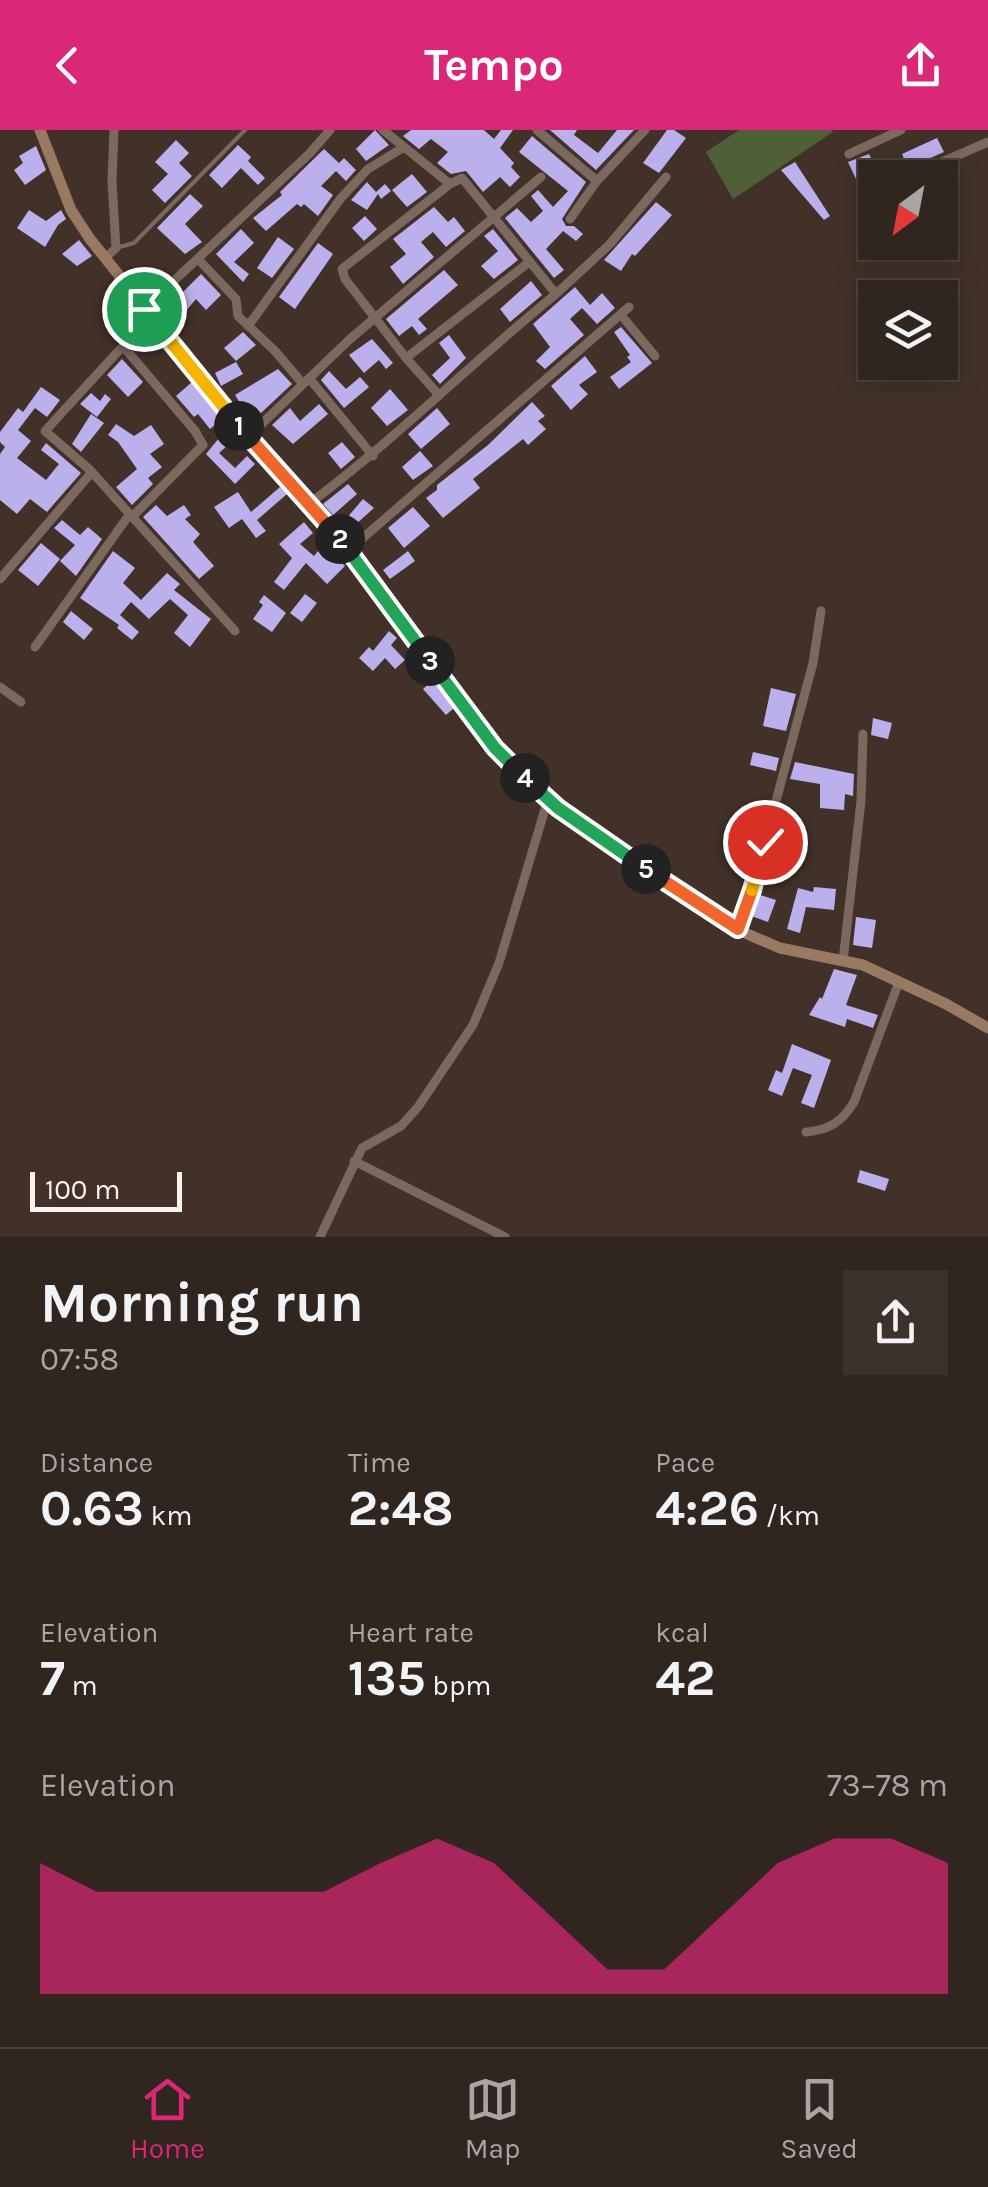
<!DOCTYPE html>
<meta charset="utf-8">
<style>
body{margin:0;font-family:Karla,sans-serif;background:#3d312c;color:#f1f3f6;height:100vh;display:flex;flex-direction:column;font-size:38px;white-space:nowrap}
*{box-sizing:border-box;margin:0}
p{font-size:32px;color:#a8a5a4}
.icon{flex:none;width:55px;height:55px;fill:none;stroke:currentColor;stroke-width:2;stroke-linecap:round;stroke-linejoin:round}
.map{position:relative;height:1107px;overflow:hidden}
.details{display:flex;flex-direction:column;background:#31251f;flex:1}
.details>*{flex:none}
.needle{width:65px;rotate:212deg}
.fabs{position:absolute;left:858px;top:30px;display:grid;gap:20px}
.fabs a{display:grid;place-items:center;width:100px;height:100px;border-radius:0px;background:#31251f;box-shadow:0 5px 25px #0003,0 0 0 2px #4c423d;font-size:50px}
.scale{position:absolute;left:30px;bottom:25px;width:152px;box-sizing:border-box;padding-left:10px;border:5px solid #fdf2ed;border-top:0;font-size:28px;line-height:35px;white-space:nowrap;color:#fdf2ed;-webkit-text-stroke:8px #413129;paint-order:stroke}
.pin{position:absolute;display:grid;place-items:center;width:85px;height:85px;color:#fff;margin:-42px;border:5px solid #fff;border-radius:50%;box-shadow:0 2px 10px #0007}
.km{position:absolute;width:50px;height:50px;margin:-25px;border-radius:50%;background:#222;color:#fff;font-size:28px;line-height:50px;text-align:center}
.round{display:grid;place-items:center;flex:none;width:105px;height:105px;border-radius:0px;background:#3d312c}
.head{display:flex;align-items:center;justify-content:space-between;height:170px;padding:0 40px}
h1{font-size:55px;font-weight:700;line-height:75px}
.figures{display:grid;grid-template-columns:repeat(3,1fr);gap:15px;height:170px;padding:10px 40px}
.figures div{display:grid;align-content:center}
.figures b{font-size:50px;font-weight:700}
.figures small{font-size:28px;font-weight:400}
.figures p{font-size:28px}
.chart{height:280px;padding:20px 40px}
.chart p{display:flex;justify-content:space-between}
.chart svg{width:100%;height:180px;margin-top:10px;fill:#db2777;opacity:.7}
header{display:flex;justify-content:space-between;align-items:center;height:130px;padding:0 40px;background:#db2777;color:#fff;font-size:45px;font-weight:700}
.tab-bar{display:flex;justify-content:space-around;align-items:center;height:140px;border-top:2px solid #4c423d;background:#31251f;font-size:28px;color:#a8a5a4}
.tab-bar a{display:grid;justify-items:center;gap:5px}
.tab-bar .active{color:#db2777}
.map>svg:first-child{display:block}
.green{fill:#4f5f36}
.building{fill:#bbb0ec}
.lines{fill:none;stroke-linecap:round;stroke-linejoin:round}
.service{stroke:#7b685f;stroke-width:4}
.minor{stroke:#7b685f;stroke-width:9}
.secondary{stroke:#9a7962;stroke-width:11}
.split-1-casing{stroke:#fff;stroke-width:20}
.split-2-casing{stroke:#fff;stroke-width:20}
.split-3-casing{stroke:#fff;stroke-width:20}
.split-4-casing{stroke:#fff;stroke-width:20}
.split-5-casing{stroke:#fff;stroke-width:20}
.split-6-casing{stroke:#fff;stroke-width:20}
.split-7-casing{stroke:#fff;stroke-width:20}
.split-1{stroke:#f5b400;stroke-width:12}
.split-2{stroke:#f0652b;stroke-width:12}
.split-3{stroke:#22a559;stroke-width:12}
.split-4{stroke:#22a559;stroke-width:12}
.split-5{stroke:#22a559;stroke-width:12}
.split-6{stroke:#f0652b;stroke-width:12}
.split-7{stroke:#f5b400;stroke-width:12}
</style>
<header><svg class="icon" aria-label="back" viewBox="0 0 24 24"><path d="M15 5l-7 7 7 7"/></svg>Tempo<svg class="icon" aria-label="share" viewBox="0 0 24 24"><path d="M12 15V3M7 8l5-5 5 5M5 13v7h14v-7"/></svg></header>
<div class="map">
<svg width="988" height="1107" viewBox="0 0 988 1107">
<rect width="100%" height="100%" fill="#413129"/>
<!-- green -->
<path class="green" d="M739,0h93l1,2 -100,67 -27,-47z"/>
<!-- building -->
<path class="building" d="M375,0l14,15 -23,16 -10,-12z
M411,0h73l10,9 7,-9h12l-13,18 14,15 -3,4 9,10 -10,10 -10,-10 -17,15 -17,-21 -15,3 -14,-11 11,-11 -17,-13 -12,10 -16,-13z
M550,0h27l-3,5 24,18 19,-23h17l-38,40z
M667,0h7l12,8 -27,35 -16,-10z
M532,6l54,46 -24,37 4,7h8l9,8 -7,7 -13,-10 -17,18 18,21 -10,8 -49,-60 12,-10 14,14 12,-11 -12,-15 7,-6 15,17 15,-16 -49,-39z
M937,8l7,14 -36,16 -6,-14z
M176,10l13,13 -10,10 13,13 -27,27 -13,-13 16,-16 -13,-12z
M238,15l13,12 -3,4 17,17 -7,7 -17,-17 -19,20 -13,-13z
M36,16l10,24 -21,15 -11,-15 9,-7 -4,-7z
M324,19l15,14 5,-5 12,12 -10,11 -10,-10 -15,15 12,9 -15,21 -14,-12 -3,3 -4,-3 -31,27 -13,-13 29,-23 -2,-3z
M869,24l7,14 -11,5 8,16 -10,5 -15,-32z
M795,32l35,54 -6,4 -43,-50z
M412,44l15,18 -20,15 -15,-17z
M367,52l9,10 9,-8 6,7 -10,8 -3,-5 -11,16 -16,-10z
M190,64l13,12 -18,18 17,18 -17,12 -28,-26z
M656,72l16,13 -8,9 -29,32 -3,-2 -11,17 -17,-11z
M434,77l14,15 6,-5 11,14 -19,16 -13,-15 -12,10 13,15 -31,27 -13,-17 16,-13 -13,-15z
M29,80l17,11 15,-11 5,9 -8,6 -13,22 -28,-19z
M365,86l12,13 -13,12 -12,-13z
M241,99l13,14 -20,19 15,12 -6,8 -27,-28z
M493,99l25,31 -24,19 -13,-13 17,-15 -14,-15z
M278,107l16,12 -22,29 -15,-10z
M79,110l13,16 -15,10 -15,-12z
M318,113l15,11 -38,55 -16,-12z
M444,140l14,15 -40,34 9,10 -8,6 -7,-9 -13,10 -13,-17z
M201,144l20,21 -15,15 -10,-11 -17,20 -12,-11z
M531,151l11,14 -32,27 -10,-13z
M575,157l15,18 12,-12 13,15 -18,16 -15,-16 -12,11 14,16 -39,34 -9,-8 14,-14 -17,-23z
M621,197l31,36 -33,26 -9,-12 21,-15 -4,-5 3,-2 -16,-23z
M243,202l13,13 -20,16 -12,-13z
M449,205l17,23 -26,26 -8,-9 18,-17 -11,-15z
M372,209l21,24 -7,6 -7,-9 -15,13 -15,-18z
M585,226l12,16 -18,13 9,9 -17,16 -20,-24z
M122,229l21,23 -15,15 -21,-22z
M236,232l7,12 -22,12 -6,-13z
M278,239l14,15 -30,28 -12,7 -15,-24z
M329,241l17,18 14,-12 9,10 -25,21 -23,-28z
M192,252l30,37 -12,10 -12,-15 -4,3 -18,-21z
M41,257l19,13 -13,17 -12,-9 -17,22 13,11 -14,17 29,22 13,-16 -18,-14 5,-7 35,30 -34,39 -17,-13 -13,15 -17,-14v-46l5,-7 -5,-5v-10l18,-24 5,4z
M390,259l18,21 -21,16 -16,-18z
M91,263l9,8 5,-7 6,5 -14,18 -17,-13z
M532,272l13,14 -7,5 8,8 -18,16 -5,-6 -50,40 7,9 -37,30 -17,-20 11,-8v-5l51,-40z
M319,274l9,10 -35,30 -21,-19 18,-17 10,13z
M437,278l13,16 -29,25 -13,-15z
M91,284l13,9 -23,29 -9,-8z
M116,294l18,12 17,-11 13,19 -14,10 12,13 -14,11 5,6 -21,21 -16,-18 21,-18 -19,-27 -10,-7z
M219,308l8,8 -8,7 16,15 12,-12 8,8 -20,20 -29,-30z
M342,312l13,15 -14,12 -13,-16z
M420,321l13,15 -20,14 -11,-13z
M348,354l9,10 -24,21 -10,-11z
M280,357l7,7 -30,26 9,11 -10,7 -14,-19 -13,9 -15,-21 24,-15 13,20z
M363,369l11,9 -28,25 -6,-7z
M156,375l11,11 17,-11 7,10 -6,4 15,15 -7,8 21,24 -15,13 -56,-62z
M413,377l17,19 -26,22 -16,-20z
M62,390l18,15 8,-8 14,12 -26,37 -16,-15 15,-16 -21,-17z
M304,392l9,11 -13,11 14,12 9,-11 22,21 -18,18 -21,-21 -22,27 -10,-8 18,-24 -13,-14z
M41,413l19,16 -22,27 -20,-16z
M113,421l22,17 -12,15 18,17 26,-27 13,11 -6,6 37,29 -21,28 -16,-14 14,-18 -18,-16 -21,20 -18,-17 -6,7 -5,6 19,17 -7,8 -15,-12 2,-3 -39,-27z
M408,421l7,10 -25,18 -7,-9z
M305,464l12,9 -15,19 -12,-9z
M264,465l22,18 -14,19 -19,-13 10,-14 -4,-3z
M71,481l22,18 -9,11 -21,-18z
M389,501l8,7 -6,7 14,15 -10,9 -10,-11 -12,13 -14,-13 10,-11 4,4z
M432,551l22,27 -8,7 -23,-26z
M771,558l25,6 -10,37 -23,-5z
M873,588l19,5 -4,16 -17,-4z
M753,622l26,6 -3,13 -26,-6z
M795,632l59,12 -1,22 -8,-2 -1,16 -24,-2v-24l-30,-5z
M777,697l13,2 -8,45 -17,-4z
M814,757l22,2 -2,21 -28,-3 -6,26 -13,-4 11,-41 15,4z
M757,764l19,6 -8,22 -17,-6z
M856,787l20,3 -4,28 -19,-3z
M834,839l23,6 -11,30 32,10 -5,13 -26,-9 -2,8 -36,-12 11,-18 2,2z
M792,914l39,16 -17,48 -13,-5 11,-28 -19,-7 -11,28 -14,-6 8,-20 6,3z
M860,1040l29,9 -4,12 -28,-9z"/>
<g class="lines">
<!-- service -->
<path class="service" d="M116,118l18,-5 111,-113"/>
<!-- minor -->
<path class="minor" d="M383,0l67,54
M537,0l60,51 -27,38
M849,24l52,-24
M905,48l83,-36
M597,51l48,-51
M105,128l11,-10 -4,-66 2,-52
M198,129l38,40 2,17 37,35 28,33
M144,179l165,-155 21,-24
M621,185l34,41
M155,192l-32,24 -78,85 45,39 145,161
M248,196l93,-128 27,-29 36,-22
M406,228l-61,-79 -3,-10 108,-85 12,-6 94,116 54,-50 56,-67
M309,248l64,78
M438,264l-32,-36 122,-95
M248,307l102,-98 191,-162
M310,373c86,-64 162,-141 246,-209
M349,420l280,-243
M0,449l92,-107
M35,517l94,-132h5l69,-70 -8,-14 -72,-85
M0,557l21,15
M738,799l27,-87 48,-179 8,-52
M843,831l18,-160 2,-67
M806,1002c23,-2 36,-10 48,-30l45,-120
M354,1031l151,76
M320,1107l42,-89 39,-22 17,-19 55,-82 26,-62 49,-164"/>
<!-- secondary -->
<path class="secondary" d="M40,0l31,80 19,29 158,198 101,113 146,197 63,61 119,83 68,42 35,15 83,17 83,39 42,24"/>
</g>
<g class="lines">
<defs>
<path id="split-1" d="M144,179l95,117"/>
<path id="split-2" d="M239,296l101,113"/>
<path id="split-3" d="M340,409l90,122"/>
<path id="split-4" d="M430,531l65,87 30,30"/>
<path id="split-5" d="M525,648l33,30 88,61"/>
<path id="split-6" d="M646,739l92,60 14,-39"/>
<path id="split-7" d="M752,760l13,-48"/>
</defs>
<!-- split-1 casing -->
<use href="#split-1" class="split-1-casing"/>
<!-- split-2 casing -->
<use href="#split-2" class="split-2-casing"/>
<!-- split-3 casing -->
<use href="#split-3" class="split-3-casing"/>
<!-- split-4 casing -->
<use href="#split-4" class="split-4-casing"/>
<!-- split-5 casing -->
<use href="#split-5" class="split-5-casing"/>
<!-- split-6 casing -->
<use href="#split-6" class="split-6-casing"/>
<!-- split-7 casing -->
<use href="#split-7" class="split-7-casing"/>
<!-- split-1 -->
<use href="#split-1" class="split-1"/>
<!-- split-2 -->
<use href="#split-2" class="split-2"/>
<!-- split-3 -->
<use href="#split-3" class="split-3"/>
<!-- split-4 -->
<use href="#split-4" class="split-4"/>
<!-- split-5 -->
<use href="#split-5" class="split-5"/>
<!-- split-6 -->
<use href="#split-6" class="split-6"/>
<!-- split-7 -->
<use href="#split-7" class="split-7"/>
</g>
</svg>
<div class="fabs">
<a><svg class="needle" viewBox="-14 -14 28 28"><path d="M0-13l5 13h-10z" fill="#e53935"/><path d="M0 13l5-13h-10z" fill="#a8a5a4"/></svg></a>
<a><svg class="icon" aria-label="layers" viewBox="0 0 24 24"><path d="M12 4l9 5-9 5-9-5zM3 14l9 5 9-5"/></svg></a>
</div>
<div class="scale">100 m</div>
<div class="pin" style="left:144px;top:179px;background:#1e9e55"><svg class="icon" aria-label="arrive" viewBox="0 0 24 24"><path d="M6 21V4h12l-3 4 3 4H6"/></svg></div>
<div class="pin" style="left:765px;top:712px;background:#d93025"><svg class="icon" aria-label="check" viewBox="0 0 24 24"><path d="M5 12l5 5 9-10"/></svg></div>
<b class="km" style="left:239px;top:296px">1</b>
<b class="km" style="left:340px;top:409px">2</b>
<b class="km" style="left:430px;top:531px">3</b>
<b class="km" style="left:525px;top:648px">4</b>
<b class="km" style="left:646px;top:739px">5</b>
</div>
<section class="details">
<div class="head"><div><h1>Morning run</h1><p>07:58</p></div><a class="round"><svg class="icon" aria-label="share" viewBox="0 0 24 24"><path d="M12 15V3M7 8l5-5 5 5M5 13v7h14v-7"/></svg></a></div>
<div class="figures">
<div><p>Distance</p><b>0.63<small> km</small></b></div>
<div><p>Time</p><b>2:48</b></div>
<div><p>Pace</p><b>4:26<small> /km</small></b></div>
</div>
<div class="figures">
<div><p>Elevation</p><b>7<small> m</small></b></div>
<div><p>Heart rate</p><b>135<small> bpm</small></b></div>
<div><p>kcal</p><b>42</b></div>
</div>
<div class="chart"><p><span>Elevation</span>73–78 m</p>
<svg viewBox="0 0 160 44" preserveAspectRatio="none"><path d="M0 44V12L10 19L20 19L30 19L40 19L50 19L60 12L70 6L80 12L90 25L100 38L110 38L120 25L130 12L140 6L150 6L160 12V44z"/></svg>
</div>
</section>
<nav class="tab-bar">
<a class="active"><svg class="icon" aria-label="home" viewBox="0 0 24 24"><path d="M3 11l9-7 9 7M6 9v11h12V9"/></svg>Home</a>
<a><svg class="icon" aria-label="map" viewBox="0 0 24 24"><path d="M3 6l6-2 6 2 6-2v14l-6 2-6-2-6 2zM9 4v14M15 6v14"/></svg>Map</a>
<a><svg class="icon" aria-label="saved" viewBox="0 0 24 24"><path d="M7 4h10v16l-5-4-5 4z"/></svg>Saved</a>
</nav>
